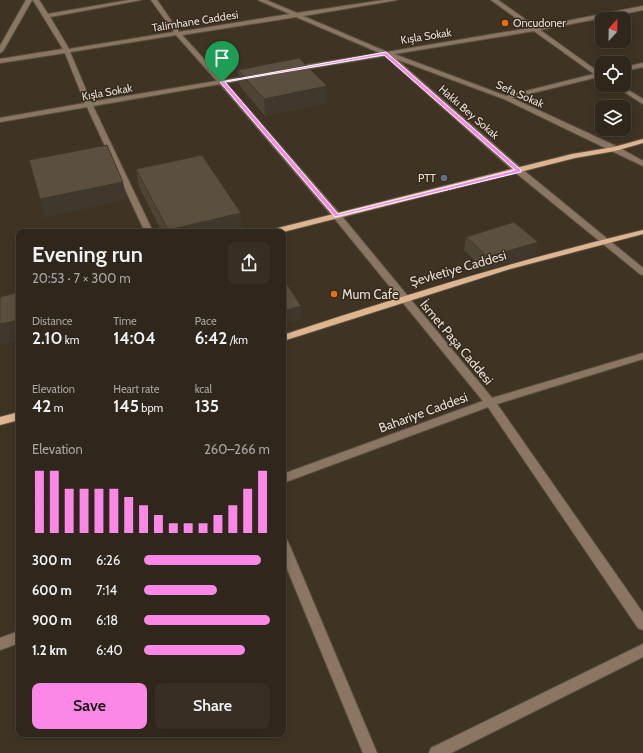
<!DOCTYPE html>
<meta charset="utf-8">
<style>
body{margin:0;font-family:Cabin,sans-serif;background:#372f24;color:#f1f3f6;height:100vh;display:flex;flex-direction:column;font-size:15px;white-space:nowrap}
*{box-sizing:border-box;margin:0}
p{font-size:13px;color:#a7a5a3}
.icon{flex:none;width:22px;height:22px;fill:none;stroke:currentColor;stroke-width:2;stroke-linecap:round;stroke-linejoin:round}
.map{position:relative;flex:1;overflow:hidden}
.details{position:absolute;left:16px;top:229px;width:270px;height:508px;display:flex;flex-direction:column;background:#2f271b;border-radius:8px;box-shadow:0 2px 10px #0003,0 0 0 1px #4a443a}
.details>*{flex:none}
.needle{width:26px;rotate:22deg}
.controls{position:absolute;left:595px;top:12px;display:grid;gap:8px}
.controls a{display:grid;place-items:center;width:36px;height:36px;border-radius:8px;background:#2f271b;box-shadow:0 2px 10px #0003,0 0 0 1px #4a443a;font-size:20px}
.pin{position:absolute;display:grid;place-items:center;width:34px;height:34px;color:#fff;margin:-41px -17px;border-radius:50% 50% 50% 0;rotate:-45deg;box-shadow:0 0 4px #0007}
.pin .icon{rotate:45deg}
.round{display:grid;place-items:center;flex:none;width:42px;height:42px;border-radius:8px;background:#372f24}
.head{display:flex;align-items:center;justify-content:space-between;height:68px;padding:0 16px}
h1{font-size:22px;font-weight:600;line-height:30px}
.figures{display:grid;grid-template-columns:repeat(3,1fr);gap:6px;height:68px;padding:4px 16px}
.figures div{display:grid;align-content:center}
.figures b{font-size:17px;font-weight:600}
.figures small{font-size:11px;font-weight:400}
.figures p{font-size:11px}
.chart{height:112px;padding:8px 16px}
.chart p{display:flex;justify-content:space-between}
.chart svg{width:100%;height:72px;margin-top:4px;stroke:#fb87e6;stroke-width:6}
.action{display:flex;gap:8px;margin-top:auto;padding:8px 16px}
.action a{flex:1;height:46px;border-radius:8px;background:#fb87e6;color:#111;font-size:16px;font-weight:600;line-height:46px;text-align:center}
.action a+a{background:#372f24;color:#f1f3f6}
ul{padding:0 16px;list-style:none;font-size:13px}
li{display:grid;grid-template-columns:64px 48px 1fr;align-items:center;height:30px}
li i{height:10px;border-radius:5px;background:#fb87e6}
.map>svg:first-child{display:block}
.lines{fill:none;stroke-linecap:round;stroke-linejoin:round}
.minor-casing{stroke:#5d5344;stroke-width:2}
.major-casing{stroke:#5d5344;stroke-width:2}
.minor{fill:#8b7664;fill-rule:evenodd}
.major{fill:#dfb58f;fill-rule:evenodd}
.wall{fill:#4e4536}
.shaded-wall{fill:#40382c}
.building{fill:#5b503f;stroke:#40382c}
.route{fill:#fb87e6;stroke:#fff;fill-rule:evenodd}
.food-dot{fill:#e8710a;stroke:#352a1b;stroke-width:1.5}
.service-dot{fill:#5c6f8a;stroke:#352a1b;stroke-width:1.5}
.labels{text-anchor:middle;stroke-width:3;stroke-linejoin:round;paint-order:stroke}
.far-street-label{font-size:11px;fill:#e5ded5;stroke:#352a1b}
.far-poi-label{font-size:11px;fill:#e5ded5;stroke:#352a1b;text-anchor:start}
.street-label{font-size:13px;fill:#e5ded5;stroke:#352a1b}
.poi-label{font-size:13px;fill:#e5ded5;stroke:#352a1b;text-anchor:start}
</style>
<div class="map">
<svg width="643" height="753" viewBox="0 0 643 753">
<rect width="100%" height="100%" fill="#3f3424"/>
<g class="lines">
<defs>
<path id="minor" d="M26,0h6l-29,51 -3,2v-7z
M33,0h6l9,14 81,-14h12l-91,17 19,32 105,-17 -23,-32h6l22,32 111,-18 -32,-14h8l31,13 87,-13h13l-94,16 84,36 143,-24 -39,-28h7l38,27 107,-21v4l-103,20 60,43 2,-1v7l-4,-2 -86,21 106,49 25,14v5l-139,-67 -108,-40 126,110 121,99v7l-3,-1 -124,-101 -131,-117 -91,15 -3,-2 3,-2 86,-14 -84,-36 -114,18 41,45 30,-4v2l-27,5 114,131 152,184 151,-45v6l-146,45 146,209v17l-5,-2 -150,-221 -205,76v-9l200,-73 -149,-183 -114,-134 -127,22 60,126h-8l-58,-125 -87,15v-4l85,-15 -20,-50 -65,10v-4l63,-10zM534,31l60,43 -88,22 -112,-42zM176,35l41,46 -126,21 -21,-50z
M643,63v4l-19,4v-4z
M613,85h7l23,14v5z
M283,539l4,1 2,4 88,209h-14l-80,-194z
M19,631v12l-19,7v-12z
M643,644v13l-192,96h-22l2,-5z"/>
<path id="major" d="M643,139v4l-28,8 -40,7 -292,74h-14l1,-2 302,-76 42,-7z
M643,230v4l-133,35 -227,72v-6c119,-39 238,-76 360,-105z
M19,412v8l-19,5v-8z"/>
</defs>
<!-- minor casing -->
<use href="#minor" class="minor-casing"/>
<!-- major casing -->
<use href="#major" class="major-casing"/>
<!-- minor -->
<use href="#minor" class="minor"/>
<!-- major -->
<use href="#major" class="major"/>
</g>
<!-- wall -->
<path class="wall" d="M238,70l89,33 -62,13 -25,-30z
M136,169l106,63h-80l-23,-45z
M466,237l69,19 -50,14 -21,-20z"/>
<!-- shaded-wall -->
<path class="shaded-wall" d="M327,86v17l-62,13 -1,-17z
M123,182l4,18 -82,17 -5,-18z
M241,213l1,19h-74v-2z
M538,242l-3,14 -50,14 3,-13z
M301,306l1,13 -19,6v-14z
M19,320v21l-19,4v-21z"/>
<!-- building -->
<path class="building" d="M299,58l28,28 -63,13 -26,-29z
M107,145l16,37 -83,17 -11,-39z
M202,155l39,58 -73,17 -32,-61z
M514,222l24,20 -50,15 -22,-20z
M283,278l18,28 -18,5z
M19,292v28l-19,4v-27z"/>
<!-- route -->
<path class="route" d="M386,52l135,118v2l-186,45 -115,-135zM384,55l131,115 -177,44 -113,-132z"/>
<!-- markers -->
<g class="food-dot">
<circle cx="505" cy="23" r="4"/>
<circle cx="334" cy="294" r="4"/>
</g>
<circle class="service-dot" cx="444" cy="178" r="4"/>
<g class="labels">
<!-- far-street labels -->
<g class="far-street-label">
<text transform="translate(195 21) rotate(-9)" y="4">Talimhane Caddesi</text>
<text transform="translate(426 36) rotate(-9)" y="4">Kışla Sokak</text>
<text transform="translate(107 92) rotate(-10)" y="4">Kışla Sokak</text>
<text transform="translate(520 94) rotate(24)" y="4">Sefa Sokak</text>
<text transform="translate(469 112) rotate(41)" y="4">Hakkı Bey Sokak</text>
</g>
<!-- far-poi labels -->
<g class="far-poi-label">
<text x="513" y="27">Oncudoner</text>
<text x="436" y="182" text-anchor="end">PTT</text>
</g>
<!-- street labels -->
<g class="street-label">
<text transform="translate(458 268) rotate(-16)" y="5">Şevketiye Caddesi</text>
<text transform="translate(457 342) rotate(50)" y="5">İsmet Paşa Caddesi</text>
<text transform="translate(423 412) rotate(-20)" y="5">Bahariye Caddesi</text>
</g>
<!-- poi labels -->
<g class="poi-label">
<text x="342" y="299">Mum Cafe</text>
</g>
</g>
</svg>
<div class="controls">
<a><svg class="needle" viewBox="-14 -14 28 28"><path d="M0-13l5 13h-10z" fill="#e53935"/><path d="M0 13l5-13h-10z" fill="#a7a5a3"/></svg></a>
<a><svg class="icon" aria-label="locate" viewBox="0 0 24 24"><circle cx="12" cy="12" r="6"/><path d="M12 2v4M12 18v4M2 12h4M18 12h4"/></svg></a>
<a><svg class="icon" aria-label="layers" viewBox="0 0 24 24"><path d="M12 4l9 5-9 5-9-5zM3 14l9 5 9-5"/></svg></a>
</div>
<div class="pin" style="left:222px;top:82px;background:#1e9e55"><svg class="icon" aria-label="arrive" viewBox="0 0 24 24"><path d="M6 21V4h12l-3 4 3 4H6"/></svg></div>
<section class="details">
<div class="head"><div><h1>Evening run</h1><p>20:53 · 7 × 300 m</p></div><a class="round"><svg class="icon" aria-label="share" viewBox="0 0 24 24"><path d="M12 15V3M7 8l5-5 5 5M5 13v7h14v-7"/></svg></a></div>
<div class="figures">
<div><p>Distance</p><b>2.10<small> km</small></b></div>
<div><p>Time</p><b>14:04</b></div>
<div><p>Pace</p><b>6:42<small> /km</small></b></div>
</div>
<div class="figures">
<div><p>Elevation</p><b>42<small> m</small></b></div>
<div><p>Heart rate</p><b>145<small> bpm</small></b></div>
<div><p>kcal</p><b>135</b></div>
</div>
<div class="chart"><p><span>Elevation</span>260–266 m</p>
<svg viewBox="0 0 160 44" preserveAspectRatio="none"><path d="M5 44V6M15 44V6M25 44V17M35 44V17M45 44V17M55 44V17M65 44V22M75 44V27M85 44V33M95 44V38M105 44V38M115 44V38M125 44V33M135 44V27M145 44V17M155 44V6"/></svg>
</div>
<ul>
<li><b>300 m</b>6:26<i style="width:93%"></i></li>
<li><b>600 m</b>7:14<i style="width:58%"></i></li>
<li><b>900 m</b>6:18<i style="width:100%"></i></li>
<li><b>1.2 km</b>6:40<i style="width:80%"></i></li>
</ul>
<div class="action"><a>Save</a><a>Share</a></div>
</section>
</div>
